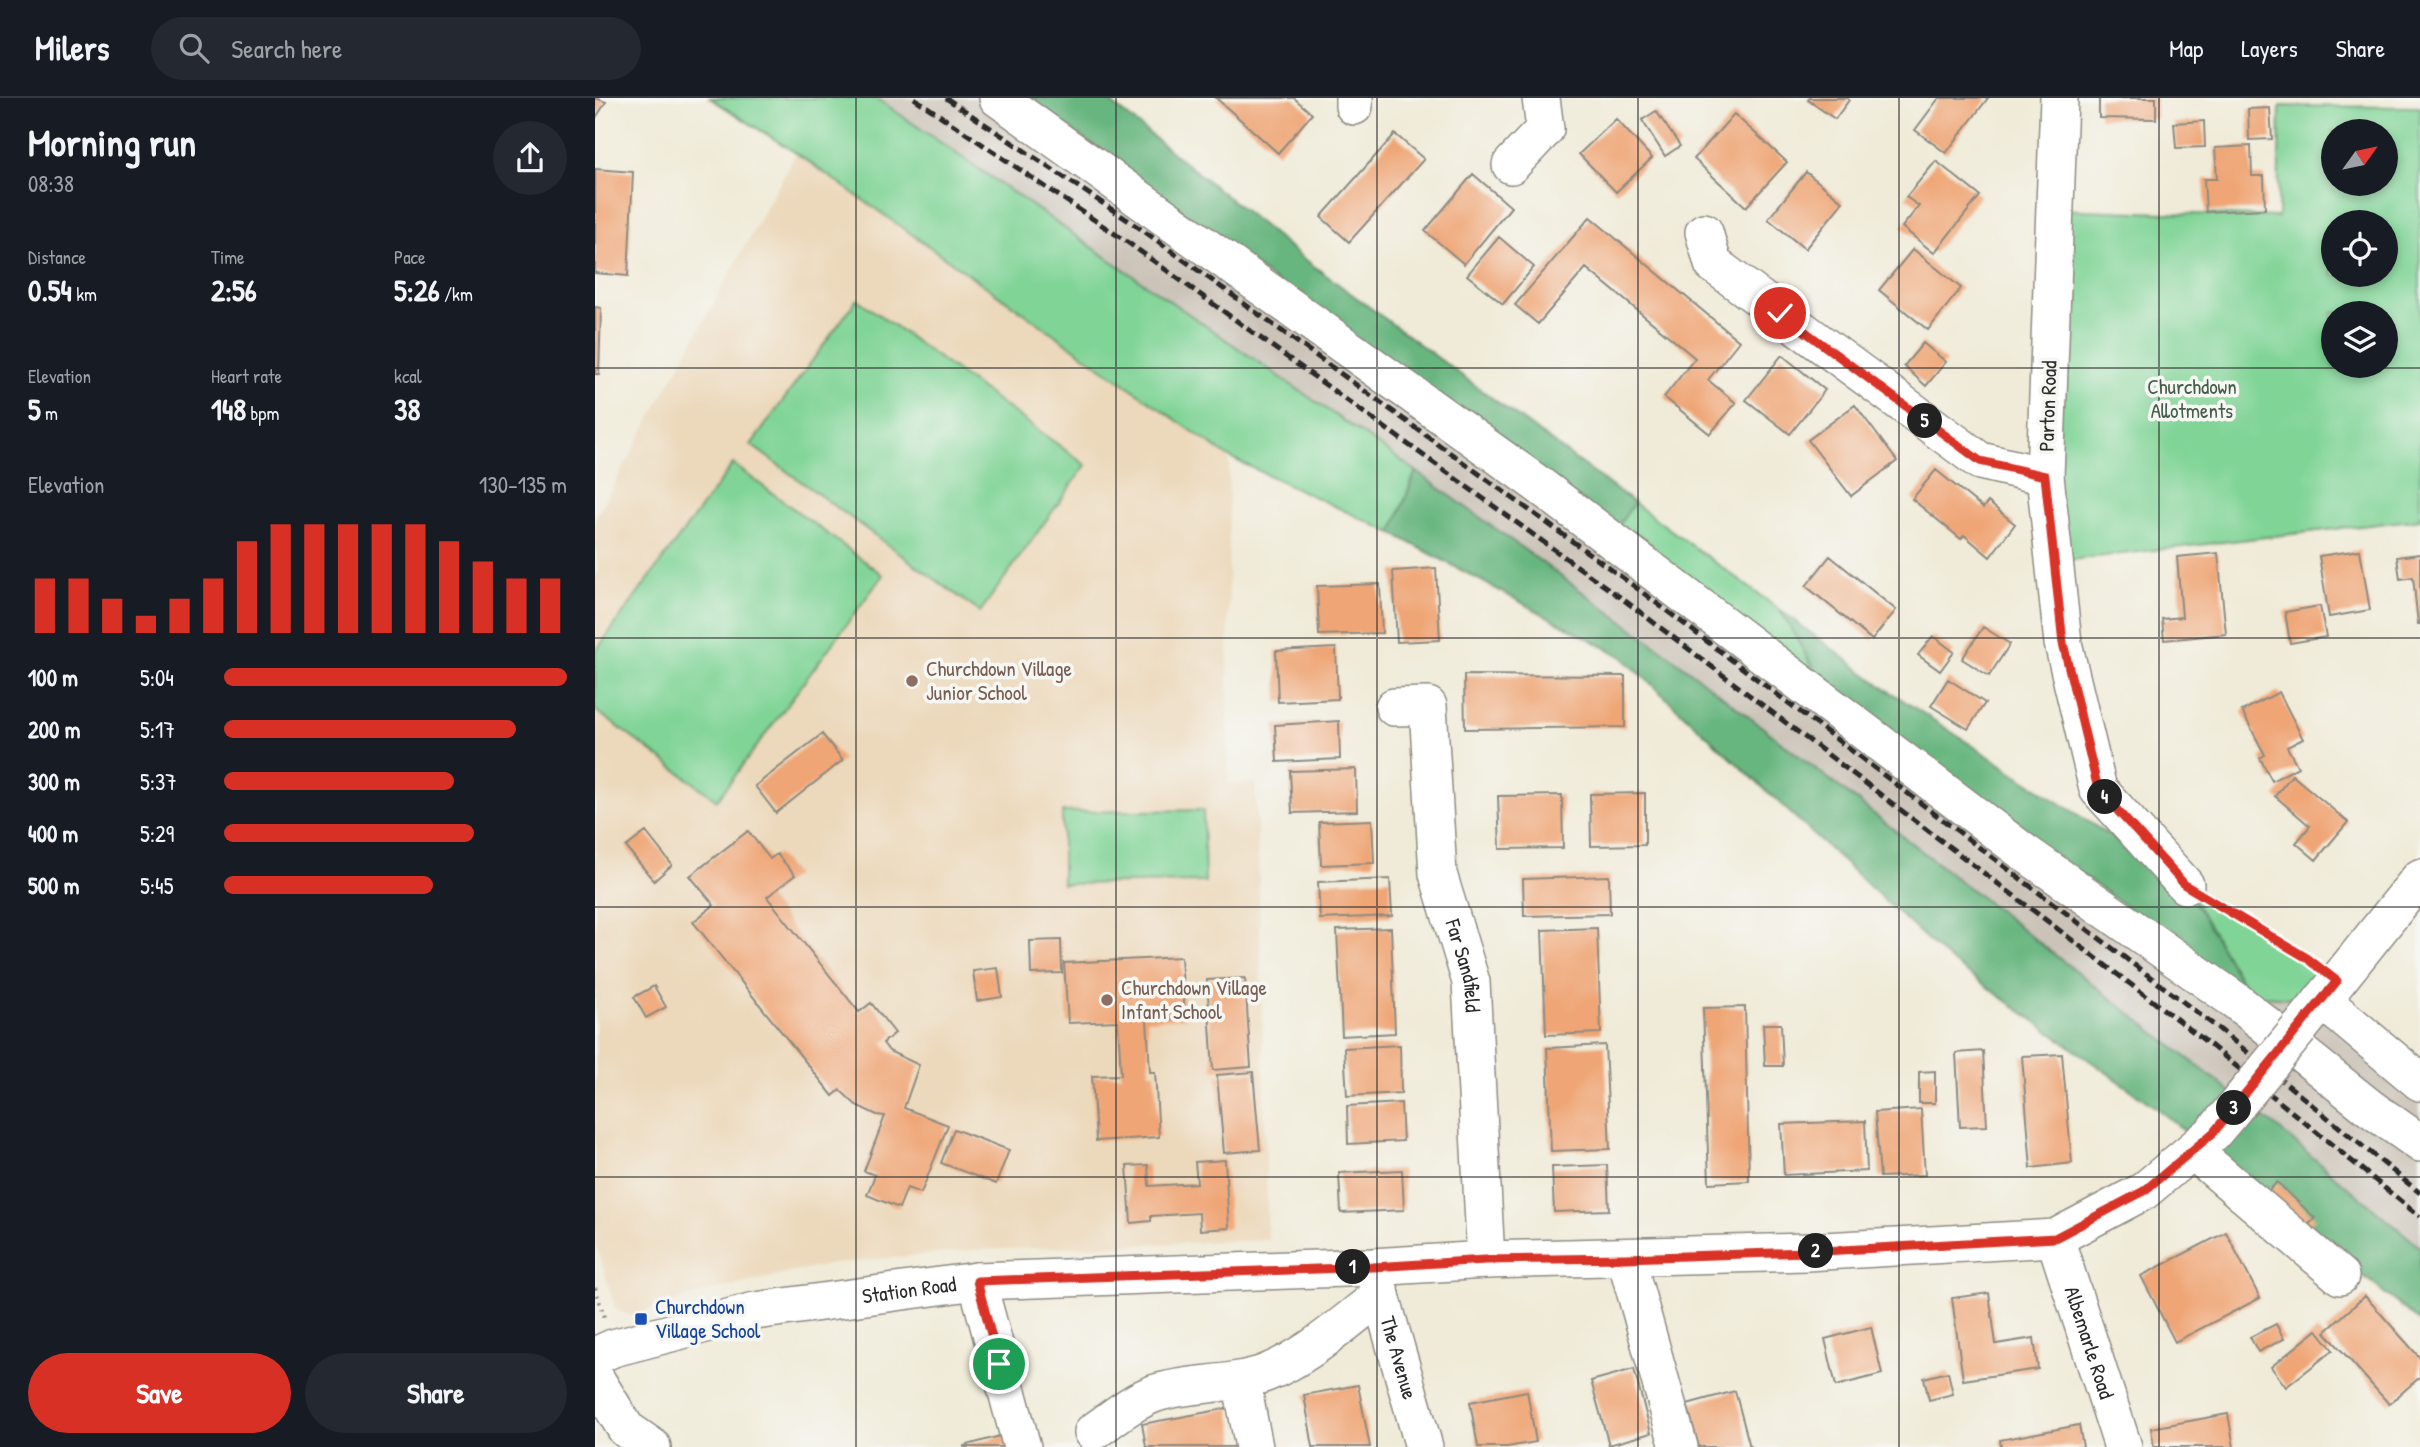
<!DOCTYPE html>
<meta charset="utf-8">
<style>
body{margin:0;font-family:"Patrick Hand",sans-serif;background:#242831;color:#f1f3f6;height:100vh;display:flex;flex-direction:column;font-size:26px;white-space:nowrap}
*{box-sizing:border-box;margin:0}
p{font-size:23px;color:#9ea1a6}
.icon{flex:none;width:38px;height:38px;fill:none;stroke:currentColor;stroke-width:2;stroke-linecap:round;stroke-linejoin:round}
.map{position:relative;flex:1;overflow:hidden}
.side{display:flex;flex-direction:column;background:#171b24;width:595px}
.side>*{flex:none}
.needle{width:46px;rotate:57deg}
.fabs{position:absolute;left:1726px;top:21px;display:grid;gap:14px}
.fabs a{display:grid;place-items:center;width:77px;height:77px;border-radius:50%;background:#171b24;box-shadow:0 4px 10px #0003;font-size:35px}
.pin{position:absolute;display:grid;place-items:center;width:60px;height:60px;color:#fff;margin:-30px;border:4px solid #fff;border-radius:50%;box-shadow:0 2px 7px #0007}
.km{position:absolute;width:35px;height:35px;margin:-18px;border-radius:50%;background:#222;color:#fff;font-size:19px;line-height:35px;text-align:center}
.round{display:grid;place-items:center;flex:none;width:74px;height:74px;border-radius:37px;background:#242831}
.head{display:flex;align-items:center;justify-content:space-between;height:119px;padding:0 28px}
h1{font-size:38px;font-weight:800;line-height:52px}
.figures{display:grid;grid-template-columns:repeat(3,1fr);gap:10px;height:119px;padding:7px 28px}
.figures div{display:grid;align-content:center}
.figures b{font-size:30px;font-weight:800}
.figures small{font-size:19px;font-weight:400}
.figures p{font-size:19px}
.chart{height:196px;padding:14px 28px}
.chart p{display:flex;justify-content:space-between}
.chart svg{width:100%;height:126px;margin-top:7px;stroke:#d93025;stroke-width:6}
.button{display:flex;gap:14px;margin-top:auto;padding:14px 28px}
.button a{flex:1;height:80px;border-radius:42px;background:#d93025;color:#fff;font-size:28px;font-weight:800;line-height:80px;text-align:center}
.button a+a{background:#242831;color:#f1f3f6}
ul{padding:0 28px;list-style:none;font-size:23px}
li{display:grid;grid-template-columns:112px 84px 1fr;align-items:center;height:52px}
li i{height:18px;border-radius:9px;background:#d93025}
header{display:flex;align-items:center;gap:42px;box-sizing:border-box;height:98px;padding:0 35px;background:#171b24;border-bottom:2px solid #363941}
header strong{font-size:33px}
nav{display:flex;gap:38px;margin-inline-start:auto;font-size:24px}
.search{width:490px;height:63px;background:#242831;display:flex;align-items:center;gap:18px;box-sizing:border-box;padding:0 24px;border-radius:38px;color:#9ea1a6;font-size:26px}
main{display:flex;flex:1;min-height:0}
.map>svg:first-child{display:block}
.built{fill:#ecd8ba}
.industrial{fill:#cbc3b8}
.green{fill:#80d496;stroke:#568060;stroke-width:2;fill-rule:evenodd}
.forest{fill:#68b67f;stroke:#4a7055;stroke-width:2}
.building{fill:#efa574}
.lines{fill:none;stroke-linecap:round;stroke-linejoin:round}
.minor-casing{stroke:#8e8b82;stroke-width:40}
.path{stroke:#8e8b82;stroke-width:4.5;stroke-dasharray:2 5;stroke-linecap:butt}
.minor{stroke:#fff;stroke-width:37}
.rail{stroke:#2b2b2b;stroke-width:5;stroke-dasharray:10 5;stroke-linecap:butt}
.minor-bridge-casing{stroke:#8e8b82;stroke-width:40;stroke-linecap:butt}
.minor-bridge{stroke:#fff;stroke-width:37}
.route-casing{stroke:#fff;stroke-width:14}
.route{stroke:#d93025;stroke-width:9}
.grid{fill:none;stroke:#2b2b2b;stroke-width:2;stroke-opacity:0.55}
.education-dot{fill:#8d6e63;stroke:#f6f6f2;stroke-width:2.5}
.transit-dot{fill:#1a4fb4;stroke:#f6f6f2;stroke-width:2.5}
.labels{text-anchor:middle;stroke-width:7;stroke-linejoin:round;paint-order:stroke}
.park-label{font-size:21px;fill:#445e4b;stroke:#f6f6f2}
.street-label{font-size:21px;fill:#2b2b2b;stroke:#f6f6f2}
.education-label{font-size:21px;fill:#785e54;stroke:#f6f6f2;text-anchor:start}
.transit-label{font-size:21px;fill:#164399;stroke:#f6f6f2;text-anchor:start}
</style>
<header>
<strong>Milers</strong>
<div class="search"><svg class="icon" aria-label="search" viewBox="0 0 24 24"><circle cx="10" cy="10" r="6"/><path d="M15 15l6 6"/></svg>Search here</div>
<nav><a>Map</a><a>Layers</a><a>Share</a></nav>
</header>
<main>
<section class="side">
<div class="head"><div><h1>Morning run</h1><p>08:38</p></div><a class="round"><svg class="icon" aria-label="share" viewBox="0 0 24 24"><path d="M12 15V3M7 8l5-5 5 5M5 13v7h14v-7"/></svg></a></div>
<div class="figures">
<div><p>Distance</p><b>0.54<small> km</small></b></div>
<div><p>Time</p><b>2:56</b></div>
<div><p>Pace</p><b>5:26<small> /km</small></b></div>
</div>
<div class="figures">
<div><p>Elevation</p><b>5<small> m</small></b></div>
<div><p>Heart rate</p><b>148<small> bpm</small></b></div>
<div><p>kcal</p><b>38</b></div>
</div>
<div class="chart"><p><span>Elevation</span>130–135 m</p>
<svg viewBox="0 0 160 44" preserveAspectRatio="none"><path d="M5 44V25M15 44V25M25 44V32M35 44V38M45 44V32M55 44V25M65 44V12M75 44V6M85 44V6M95 44V6M105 44V6M115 44V6M125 44V12M135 44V19M145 44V25M155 44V25"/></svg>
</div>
<ul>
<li><b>100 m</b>5:04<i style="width:100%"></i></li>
<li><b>200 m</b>5:17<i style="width:85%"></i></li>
<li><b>300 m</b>5:37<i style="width:67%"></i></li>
<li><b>400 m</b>5:29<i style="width:73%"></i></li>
<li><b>500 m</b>5:45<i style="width:61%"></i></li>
</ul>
<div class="button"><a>Save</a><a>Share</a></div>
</section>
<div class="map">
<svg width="1825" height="1349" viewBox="0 0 1825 1349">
<rect width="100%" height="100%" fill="#f6f6f2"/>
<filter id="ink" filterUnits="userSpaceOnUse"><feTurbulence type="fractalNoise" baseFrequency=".0143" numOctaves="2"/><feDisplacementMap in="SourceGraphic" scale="14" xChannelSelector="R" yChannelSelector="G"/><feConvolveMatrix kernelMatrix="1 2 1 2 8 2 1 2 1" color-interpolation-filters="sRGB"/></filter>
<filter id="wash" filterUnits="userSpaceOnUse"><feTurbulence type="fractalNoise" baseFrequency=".00686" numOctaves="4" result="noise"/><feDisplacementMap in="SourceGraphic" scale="28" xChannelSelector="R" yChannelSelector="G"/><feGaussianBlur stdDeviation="1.57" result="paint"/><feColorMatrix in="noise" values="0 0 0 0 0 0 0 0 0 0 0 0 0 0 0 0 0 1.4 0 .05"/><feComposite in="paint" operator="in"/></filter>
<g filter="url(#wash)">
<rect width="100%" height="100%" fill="#f0ebd8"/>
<!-- built -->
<path class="built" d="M201,55l433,304 -1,327 28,-1 12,457 -294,10 -143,14 -122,27 -79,25 -15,-7 -20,-69v-663l3,-4 -3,-54z"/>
<!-- industrial -->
<path class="industrial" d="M281,0h153l1074,801 219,101 98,82v165l-145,-121 -603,-469 -256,-186z"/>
<!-- green -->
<path class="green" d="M115,0h166l540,373 -24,62 -163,-76 -433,-304z
M1685,8l140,1v412l-366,43 1,-353 223,8zM1738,33h52v53h-52zM1738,124h52v53h-52zM1738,215h52v53h-52z
M262,201l229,166 -106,147 -229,-167z
M138,366l150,111 -166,225 -122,-90v-58z
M1039,405l146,107 48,83 -215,-160z
M608,712l2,72 -143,2v-72z
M1590,787l122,73 30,23 -15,19 -73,-5z"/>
<!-- forest -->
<path class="forest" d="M434,0h76l198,160 331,245 -21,30z
M821,373l256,186 603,469 145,121v75l-261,-212 -211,-151 -327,-303 -229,-123z
M1185,512l106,79 299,196 64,110 -421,-302z"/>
<g id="blocks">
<!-- building -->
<path class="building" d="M0,0l11,4 -11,17z
M621,0h78l18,16 -34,39z
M1215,0h37l2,2 -14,19 -27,-19z
M1344,0h49l-42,55 -31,-23z
M1504,0h57v21l-57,-1z
M1675,10l2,31 -23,1 -1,-31z
M1061,13l24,35 -15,10 -23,-36z
M1139,16l53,48 -41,45 -52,-48z
M1021,21l36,39 -36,34 -37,-38z
M1609,23l1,26 -29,1 -2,-25z
M800,36l29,25 -75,83 -28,-25z
M1656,48l1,30h12l1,33 -59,3 -2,-33h13l-2,-31z
M1341,63l44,35 -46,57 -32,-26 17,-21 -13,-9z
M0,71l38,3 -5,104 -33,-3z
M1211,74l37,30 -38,47 -37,-30z
M878,76l38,33 -47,57 -39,-33z
M995,119l149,124 -31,39 28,23 -26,31 -46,-37 31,-39 -109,-90 -48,56 -23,-19z
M904,139l35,30 -31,37 -36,-29z
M1318,151l48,39 -33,42 -49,-40z
M0,209l6,1 -2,66h-4z
M1328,245l23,19 -20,24 -22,-20z
M1187,257l43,35 -35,44 -44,-34z
M1260,307l42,56 -46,35 -43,-56z
M1341,372l47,38 5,-6 27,22 -25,33 -26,-22 -3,4 -49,-40z
M1765,452l10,60 -41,7 -10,-61z
M1623,455l8,81 -62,6 -2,-21 20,-2 -5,-60z
M1825,456v70h-2l-5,-47 -13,2 -3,-22z
M1235,458l66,54 -24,30 -66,-54z
M841,470l4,72 -43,2 -4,-71z
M785,486l2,49 -63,2 -2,-49z
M1725,508l6,31 -36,6 -5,-31z
M1388,529l27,17 -21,32 -27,-17z
M1338,538l21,16 -14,19 -22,-16z
M741,550l2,51 -60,3 -2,-51z
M869,577l161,1v51l-160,2z
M1353,581l37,24 -17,26 -37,-23z
M1684,594l24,47 -16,8 11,20 -26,14 -12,-23 5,-3 -23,-44z
M744,623l1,38 -63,3 -2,-37z
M227,636l21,26 -67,53 -21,-27z
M761,671l1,42 -65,2 -2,-42z
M1697,677l56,47 -32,38 -20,-17 14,-17 -35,-30z
M1050,695v52l-54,1 -1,-52z
M967,697l1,53 -63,1 -2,-53z
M777,722l2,43 -53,2 -2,-43z
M153,733l22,28 7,-5 18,21 -28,22 92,115 12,-9 24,30 -12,10 6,8 30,14 -15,43 44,17 -27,68 -14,-5 -8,20 -32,-13 8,-20 -11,-4 21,-55 -8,-1 -21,-10 -16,-15 -7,6 -140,-174 21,-17 -24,-29z
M51,734l26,33 -18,16 -28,-34z
M1014,778l1,38 -86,2 -1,-37z
M795,781l2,37 -72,3 -2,-37z
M796,830l4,105 -53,3 -5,-106z
M1002,830l4,105 -55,2 -4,-105z
M466,842l1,33 -31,1 -1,-33z
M586,859l4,61 -38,2 3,52h5l4,65 -63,4 -4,-65 29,-1 -3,-54 -50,2 -4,-60z
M403,870l4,29 -25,4 -4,-30z
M650,880l6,89 -38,3 -6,-90z
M59,888l12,21 -20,11 -12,-21z
M1150,909l4,174 -40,2 -6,-175z
M1168,926h18l2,42h-18z
M805,947l1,48 -54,3 -3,-48z
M1010,947l5,104 -59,2 -4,-103z
M1388,953l4,75 -27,1 -4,-74z
M1467,956l10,109 -41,5 -9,-112z
M1340,973v32h-16v-31z
M658,974l7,78 -36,3 -7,-78z
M806,1005l2,38 -55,3 -1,-38z
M1326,1011l4,66 -45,2 -5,-65z
M1270,1023l2,50 -83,4 -3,-51z
M359,1031l55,21 -13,34 -55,-21z
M630,1062l4,68 -29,2 -1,-17 -48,3v5l-20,2 -4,-57 21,-1 1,21 48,-3 -2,-21z
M1012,1067l2,45 -55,2 -2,-45z
M807,1072l2,40 -63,3 -2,-40z
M1682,1084l38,36 -12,13 -38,-36z
M1631,1134l34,66 -85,44 -34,-66z
M1394,1195l7,51 38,-6 4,31 -75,11 -11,-82z
M1770,1198l55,62v19l-31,27 -64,-72z
M1681,1226l8,15 -26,13 -8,-15z
M1276,1229l11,47 -46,12 -11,-47z
M1722,1232l16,20 -47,37 -15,-20z
M1039,1271l17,64 -42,12 -18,-64z
M1353,1274l5,22 -24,6 -5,-22z
M763,1287l12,62h-57l-9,-52z
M932,1293l9,51 -29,5h-29l-8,-45z
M1140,1293l15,56h-51l-12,-43z
M635,1310l7,39h-91l-4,-23z
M1633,1316l6,33h-80l-3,-19z
M1484,1327l4,22h-82l-1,-7z
M412,1336l3,13h-46v-1z"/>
</g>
</g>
<g filter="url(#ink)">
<use href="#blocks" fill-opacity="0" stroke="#8e8b82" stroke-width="2"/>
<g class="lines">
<defs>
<g id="minor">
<path d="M403,0l541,387 486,368 211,148 134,107 50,35"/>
<path d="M759,0v8"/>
<path d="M1464,0l-14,378 18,167 35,146 87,96"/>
<path d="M916,67l34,-36 -4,-31"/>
<path d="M1109,134l9,32 267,197 65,15"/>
<path id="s1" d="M799,609l34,-1 10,168 33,108 15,278"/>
<path d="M1727,902l98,82"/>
<path d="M1704,931l121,-151"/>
<path d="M1598,1053l147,125"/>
<path id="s2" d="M1460,1140l68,209"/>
<path d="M1031,1160l53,189"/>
<path id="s3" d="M780,1177l49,172"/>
<path d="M382,1183l45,166"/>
<path id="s4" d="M0,1258l18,-8 142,-37 222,-30 395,-14 114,-7 320,-8 249,-14 89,-47 69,-58 17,-20"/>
<path d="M0,1280l31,51 26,18"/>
<path d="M646,1282l13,67"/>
<path d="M498,1334c20,-14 40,-31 63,-39 35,-11 75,-7 110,-20 43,-17 79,-51 115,-78"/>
</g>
</defs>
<!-- minor casing -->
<use href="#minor" class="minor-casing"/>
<!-- path -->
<path class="path" d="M1616,803l100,60
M0,1190l9,29"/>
<!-- minor -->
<use href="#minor" class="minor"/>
<!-- rail -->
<path class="rail" d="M319,0l216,146 494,356 584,443 212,174
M351,0l195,131 493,357 585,443 201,164"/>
<defs>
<path id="minor-bridge" d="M1635,1015l69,-84"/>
</defs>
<!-- minor-bridge casing -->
<use href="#minor-bridge" class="minor-bridge-casing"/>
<!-- minor-bridge -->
<use href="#minor-bridge" class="minor-bridge"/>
</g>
</g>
<g class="lines" filter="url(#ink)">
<defs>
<path id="route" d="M404,1266l-22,-83 396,-14 113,-7 140,-2 180,-6 249,-14 89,-47 69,-58 124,-152 -30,-23 -122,-73 -87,-96 -35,-146 -18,-167 -65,-15 -200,-148"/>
</defs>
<!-- route casing -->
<use href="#route" class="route-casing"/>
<!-- route -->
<use href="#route" class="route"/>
</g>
<!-- grid -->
<path class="grid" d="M261,0v1349M521,0v1349M782,0v1349M1043,0v1349M1304,0v1349M1564,0v1349M0,270h1825M0,540h1825M0,809h1825M0,1079h1825"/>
<!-- markers -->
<g class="education-dot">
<circle cx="317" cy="583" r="7"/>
<circle cx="512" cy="902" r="7"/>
</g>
<rect class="transit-dot" x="39" y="1214" width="14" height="14" rx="3.5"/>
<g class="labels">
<!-- park labels -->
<g class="park-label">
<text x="1597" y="296">Churchdown<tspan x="1597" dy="24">Allotments</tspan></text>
</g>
<!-- street labels -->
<g class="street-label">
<text transform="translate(1453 308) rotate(-88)" y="7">Parton Road</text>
<text dy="7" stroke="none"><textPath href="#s1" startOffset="298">Far Sandfield</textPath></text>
<text dy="7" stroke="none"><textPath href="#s4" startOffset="322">Station Road</textPath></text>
<text dy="7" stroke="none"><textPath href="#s2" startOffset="110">Albemarle Road</textPath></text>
<text dy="7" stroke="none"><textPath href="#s3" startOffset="86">The Avenue</textPath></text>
</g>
<!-- education labels -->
<g class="education-label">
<text x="331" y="578">Churchdown Village<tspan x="331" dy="24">Junior School</tspan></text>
<text x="526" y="897">Churchdown Village<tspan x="526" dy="24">Infant School</tspan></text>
</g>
<!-- transit labels -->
<g class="transit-label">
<text x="60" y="1216">Churchdown<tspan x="60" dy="24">Village School</tspan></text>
</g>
</g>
</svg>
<div class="fabs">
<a><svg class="needle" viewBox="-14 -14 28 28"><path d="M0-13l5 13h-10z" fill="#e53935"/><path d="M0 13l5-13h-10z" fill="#9ea1a6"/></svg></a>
<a><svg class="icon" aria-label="locate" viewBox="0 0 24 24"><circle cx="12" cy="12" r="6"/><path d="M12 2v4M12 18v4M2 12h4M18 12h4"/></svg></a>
<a><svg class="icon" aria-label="layers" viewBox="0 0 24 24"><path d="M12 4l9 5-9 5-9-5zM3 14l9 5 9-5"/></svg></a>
</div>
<div class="pin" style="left:404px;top:1266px;background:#1e9e55"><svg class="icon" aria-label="arrive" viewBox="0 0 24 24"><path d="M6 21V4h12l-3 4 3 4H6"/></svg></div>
<div class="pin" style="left:1185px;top:215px;background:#d93025"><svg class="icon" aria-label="check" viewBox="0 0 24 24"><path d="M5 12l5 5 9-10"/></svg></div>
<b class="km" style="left:758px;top:1169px">1</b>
<b class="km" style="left:1221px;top:1153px">2</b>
<b class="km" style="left:1639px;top:1010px">3</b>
<b class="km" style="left:1510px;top:699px">4</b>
<b class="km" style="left:1330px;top:323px">5</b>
</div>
</main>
